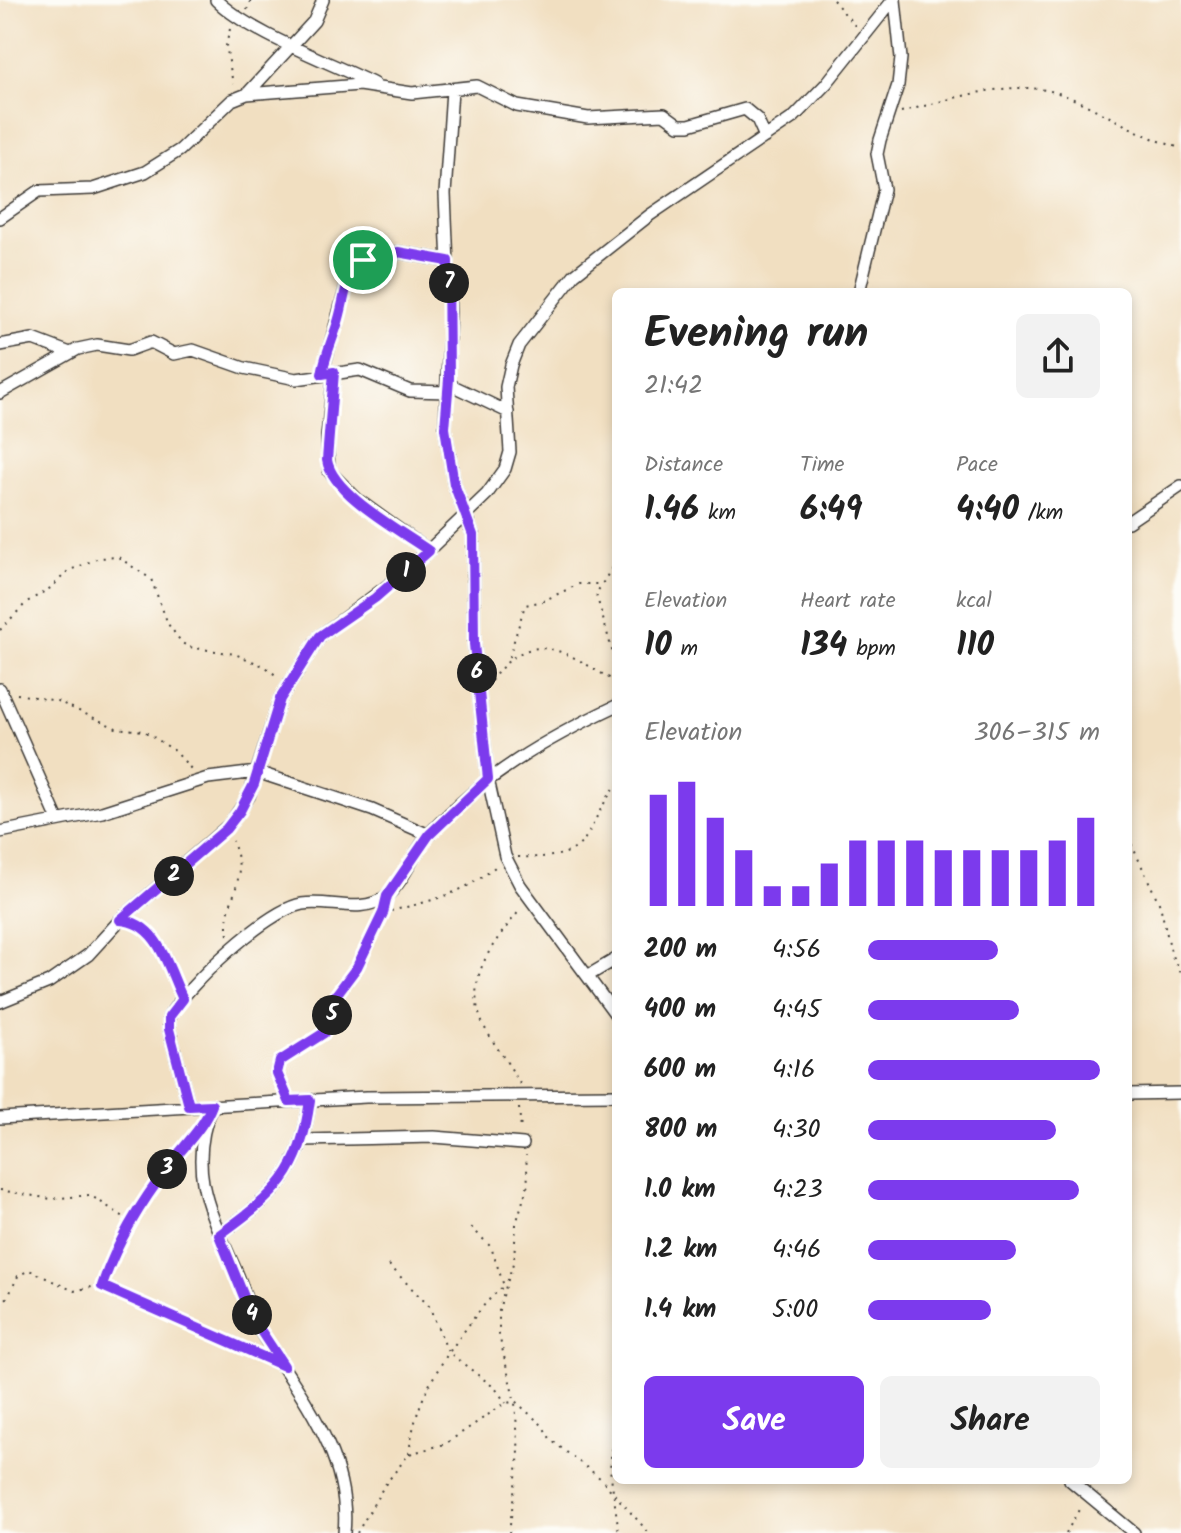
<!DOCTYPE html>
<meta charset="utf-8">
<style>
body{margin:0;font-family:Kalam,sans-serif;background:#f2f2f2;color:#222;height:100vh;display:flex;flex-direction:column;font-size:30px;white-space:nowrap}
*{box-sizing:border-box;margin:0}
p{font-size:26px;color:#767676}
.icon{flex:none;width:44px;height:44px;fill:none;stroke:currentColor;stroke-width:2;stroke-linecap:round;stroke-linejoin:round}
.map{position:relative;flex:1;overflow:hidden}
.side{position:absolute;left:612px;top:288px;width:520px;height:1196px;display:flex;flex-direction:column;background:#fff;border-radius:12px;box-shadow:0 4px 12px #0003}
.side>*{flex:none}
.pin{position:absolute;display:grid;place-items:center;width:68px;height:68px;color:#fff;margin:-34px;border:4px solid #fff;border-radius:50%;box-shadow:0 2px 8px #0007}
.km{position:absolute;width:40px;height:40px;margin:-20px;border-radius:50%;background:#222;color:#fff;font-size:22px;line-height:40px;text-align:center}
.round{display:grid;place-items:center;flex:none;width:84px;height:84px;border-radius:12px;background:#f2f2f2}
.head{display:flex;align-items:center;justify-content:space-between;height:136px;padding:0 32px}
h1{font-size:44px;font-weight:600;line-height:60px}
.figures{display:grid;grid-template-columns:repeat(3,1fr);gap:12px;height:136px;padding:8px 32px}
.figures div{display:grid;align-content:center}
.figures b{font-size:34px;font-weight:600}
.figures small{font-size:22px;font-weight:400}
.figures p{font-size:22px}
.chart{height:224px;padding:16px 32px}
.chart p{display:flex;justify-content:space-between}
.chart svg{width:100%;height:144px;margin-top:8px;stroke:#7c3aed;stroke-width:6}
.button{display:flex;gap:16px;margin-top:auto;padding:16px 32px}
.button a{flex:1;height:92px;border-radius:12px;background:#7c3aed;color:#fff;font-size:32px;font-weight:600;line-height:92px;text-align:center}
.button a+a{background:#f2f2f2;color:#222}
ul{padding:0 32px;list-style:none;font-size:26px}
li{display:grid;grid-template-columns:128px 96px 1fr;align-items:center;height:60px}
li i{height:20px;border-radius:10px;background:#7c3aed}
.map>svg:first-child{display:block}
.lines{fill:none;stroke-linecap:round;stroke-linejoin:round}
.street-casing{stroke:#3c3935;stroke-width:14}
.path{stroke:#3c3935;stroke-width:2;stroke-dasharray:2 6;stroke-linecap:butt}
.street{stroke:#fff;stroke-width:11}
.route-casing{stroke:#fff;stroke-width:16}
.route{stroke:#7c3aed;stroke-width:10}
</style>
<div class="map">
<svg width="1181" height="1533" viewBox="0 0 1181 1533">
<rect width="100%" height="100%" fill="#fdfcf7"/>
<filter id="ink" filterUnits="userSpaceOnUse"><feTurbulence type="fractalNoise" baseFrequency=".0125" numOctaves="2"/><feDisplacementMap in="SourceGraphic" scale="16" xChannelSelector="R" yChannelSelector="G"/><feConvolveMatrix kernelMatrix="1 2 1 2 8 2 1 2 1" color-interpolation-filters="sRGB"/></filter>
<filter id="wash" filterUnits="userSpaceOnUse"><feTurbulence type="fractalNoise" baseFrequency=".006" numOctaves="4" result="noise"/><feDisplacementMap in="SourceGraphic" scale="32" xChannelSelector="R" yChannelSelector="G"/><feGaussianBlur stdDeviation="1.8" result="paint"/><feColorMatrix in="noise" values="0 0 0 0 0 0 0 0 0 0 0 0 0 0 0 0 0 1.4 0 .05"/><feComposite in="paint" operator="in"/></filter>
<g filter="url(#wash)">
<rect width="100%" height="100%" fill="#f1dfc1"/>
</g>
<g filter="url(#ink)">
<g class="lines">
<defs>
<path id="street" d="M216,0c33,33 114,62 158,84
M452,90l-7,104 5,118 -5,116 9,56 19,51 1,109 14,135 17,77 15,29 96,130
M247,94l67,-73 9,-21
M0,218l39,-27 54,-2 52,-17 35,-22 52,-50 15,-6 112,-9 53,8 65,-7 40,20 71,12 76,-4 15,11h10l56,-16 12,10 8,18
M859,292l25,-103 -7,-35 3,-14 18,-55 3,-27 -6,-58
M0,345l33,-6 37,14
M334,372l-7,64 2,35 29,29 71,51
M322,374l27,-98 21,-19 18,3 10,-8 50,9
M449,384l59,28
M0,393l78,-44 19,-4 32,5 22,-8 23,12 19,-4 51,18 52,11 64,-9 50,21 38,1
M1128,522l53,-36
M0,689l58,131
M0,832l102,-20 106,-34 49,-6 115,38 57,25
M589,975l27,-16
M0,1002l49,-20 39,-27 32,-35 110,-96 19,-28 31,-97 40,-63 86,-64 81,-78 18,-25 5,-17 -4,-65 5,-22 8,-20 55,-70 76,-60 144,-98 32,-33 67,-84
M1128,1094l53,-1
M212,1105c-26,66 -2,107 25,168 8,18 11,39 22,56 38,63 93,125 85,204
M189,1106l-20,-77v-12c17,-31 98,-107 133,-113 27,-5 59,11 83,-7 20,-15 29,-47 46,-65 53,-57 115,-93 185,-126
M0,1118l366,-21 250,-2
M304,1140l130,-3 89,7
M219,1235c58,-42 81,-61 91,-135
M1070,1480l64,53"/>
</defs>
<!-- street casing -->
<use href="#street" class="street-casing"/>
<!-- path -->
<path class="path" d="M833,0l23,27
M247,10l4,-10
M230,29l-4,16 7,39
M901,112c50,-12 112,-36 163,-17 40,16 75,42 117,53
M616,561l-20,33 20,70
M0,630l27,-28 25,-15 16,-16 31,-13 19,-1 33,22 17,45 14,19 7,4 46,7 31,13 13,11
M509,657l16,-52 18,-4 36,-17h22
M491,681c41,-58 77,-27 125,1
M17,694l40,7 59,27 28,3 31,20 17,19
M1128,837l32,68 12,51 9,17
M518,857c81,3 60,-22 98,-71
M383,913c42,-11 79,-17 113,-47
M137,922l16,13 24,52
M228,935c-7,-33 24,-52 4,-94
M520,1084c-10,-19 -23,-35 -34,-54 -26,-48 5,-85 35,-121
M283,1089l-6,-16 3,-12 31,-18 18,-17 7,-31 21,-28 26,-54
M519,1108l2,22
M0,1190l51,9 39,-4 43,28
M389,1265l40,41 19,46 47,36 11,15
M102,1285c17,-50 54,-104 87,-145
M0,1304l8,-7 10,-21 11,-6 45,21 22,-5 21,5 144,66
M616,1400l-6,69 9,64
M409,1454c5,-47 23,-79 51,-117 14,-19 25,-36 44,-51l-13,-39 -24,-24
M357,1533l27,-47 25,-32 36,-10 59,-40 11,-3 27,24 9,15 49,38 49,55
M509,1533l10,-79 -4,-51 -16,-68v-26l15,-49 2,-36 12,-40 -2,-29
M1066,1533l15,-27"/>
<!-- street -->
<use href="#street" class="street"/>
</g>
</g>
<g class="lines" filter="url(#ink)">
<defs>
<path id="route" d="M398,252l50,9 1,118 -4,49 9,56 19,51 1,109 14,135 -59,56 -42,61 -4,17 -26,54 -21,28 -12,38 -44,28 -3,12 12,28 21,-1c-10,74 -33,93 -91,135l34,84 31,47 -182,-80c14,-42 40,-85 67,-120 15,-21 34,-37 43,-61l-23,1 -20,-77v-12l14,-18c-15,-30 -24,-77 -63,-79l106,-91 14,-18 14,-27 26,-85 40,-63 55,-38 54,-47c-28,-20 -97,-57 -102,-91l7,-88 -12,2c3,-18 10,-33 15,-49 11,-31 6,-74 51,-65z"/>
</defs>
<!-- route casing -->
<use href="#route" class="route-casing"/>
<!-- route -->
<use href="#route" class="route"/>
</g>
</svg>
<div class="pin" style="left:363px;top:260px;background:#1e9e55"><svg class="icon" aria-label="arrive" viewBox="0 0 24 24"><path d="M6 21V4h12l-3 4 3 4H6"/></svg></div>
<b class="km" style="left:406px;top:572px">1</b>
<b class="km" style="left:174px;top:876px">2</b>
<b class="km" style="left:167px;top:1169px">3</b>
<b class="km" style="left:252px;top:1315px">4</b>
<b class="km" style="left:332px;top:1015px">5</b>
<b class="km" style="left:477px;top:673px">6</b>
<b class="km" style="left:449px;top:283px">7</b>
<section class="side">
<div class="head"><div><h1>Evening run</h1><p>21:42</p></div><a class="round"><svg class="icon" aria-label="share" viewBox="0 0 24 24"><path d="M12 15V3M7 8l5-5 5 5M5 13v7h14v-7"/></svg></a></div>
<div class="figures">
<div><p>Distance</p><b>1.46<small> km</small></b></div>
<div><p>Time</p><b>6:49</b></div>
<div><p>Pace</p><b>4:40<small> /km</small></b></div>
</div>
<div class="figures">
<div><p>Elevation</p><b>10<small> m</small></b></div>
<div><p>Heart rate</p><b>134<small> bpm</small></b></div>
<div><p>kcal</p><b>110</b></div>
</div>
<div class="chart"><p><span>Elevation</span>306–315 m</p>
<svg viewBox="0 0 160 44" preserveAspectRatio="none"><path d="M5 44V10M15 44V6M25 44V17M35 44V27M45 44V38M55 44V38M65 44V31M75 44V24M85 44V24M95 44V24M105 44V27M115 44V27M125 44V27M135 44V27M145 44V24M155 44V17"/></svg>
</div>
<ul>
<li><b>200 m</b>4:56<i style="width:56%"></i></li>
<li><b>400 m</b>4:45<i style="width:65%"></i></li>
<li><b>600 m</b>4:16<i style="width:100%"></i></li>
<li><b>800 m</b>4:30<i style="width:81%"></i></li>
<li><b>1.0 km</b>4:23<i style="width:91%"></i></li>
<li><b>1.2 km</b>4:46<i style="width:64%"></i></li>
<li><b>1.4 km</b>5:00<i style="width:53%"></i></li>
</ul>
<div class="button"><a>Save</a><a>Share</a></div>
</section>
</div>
